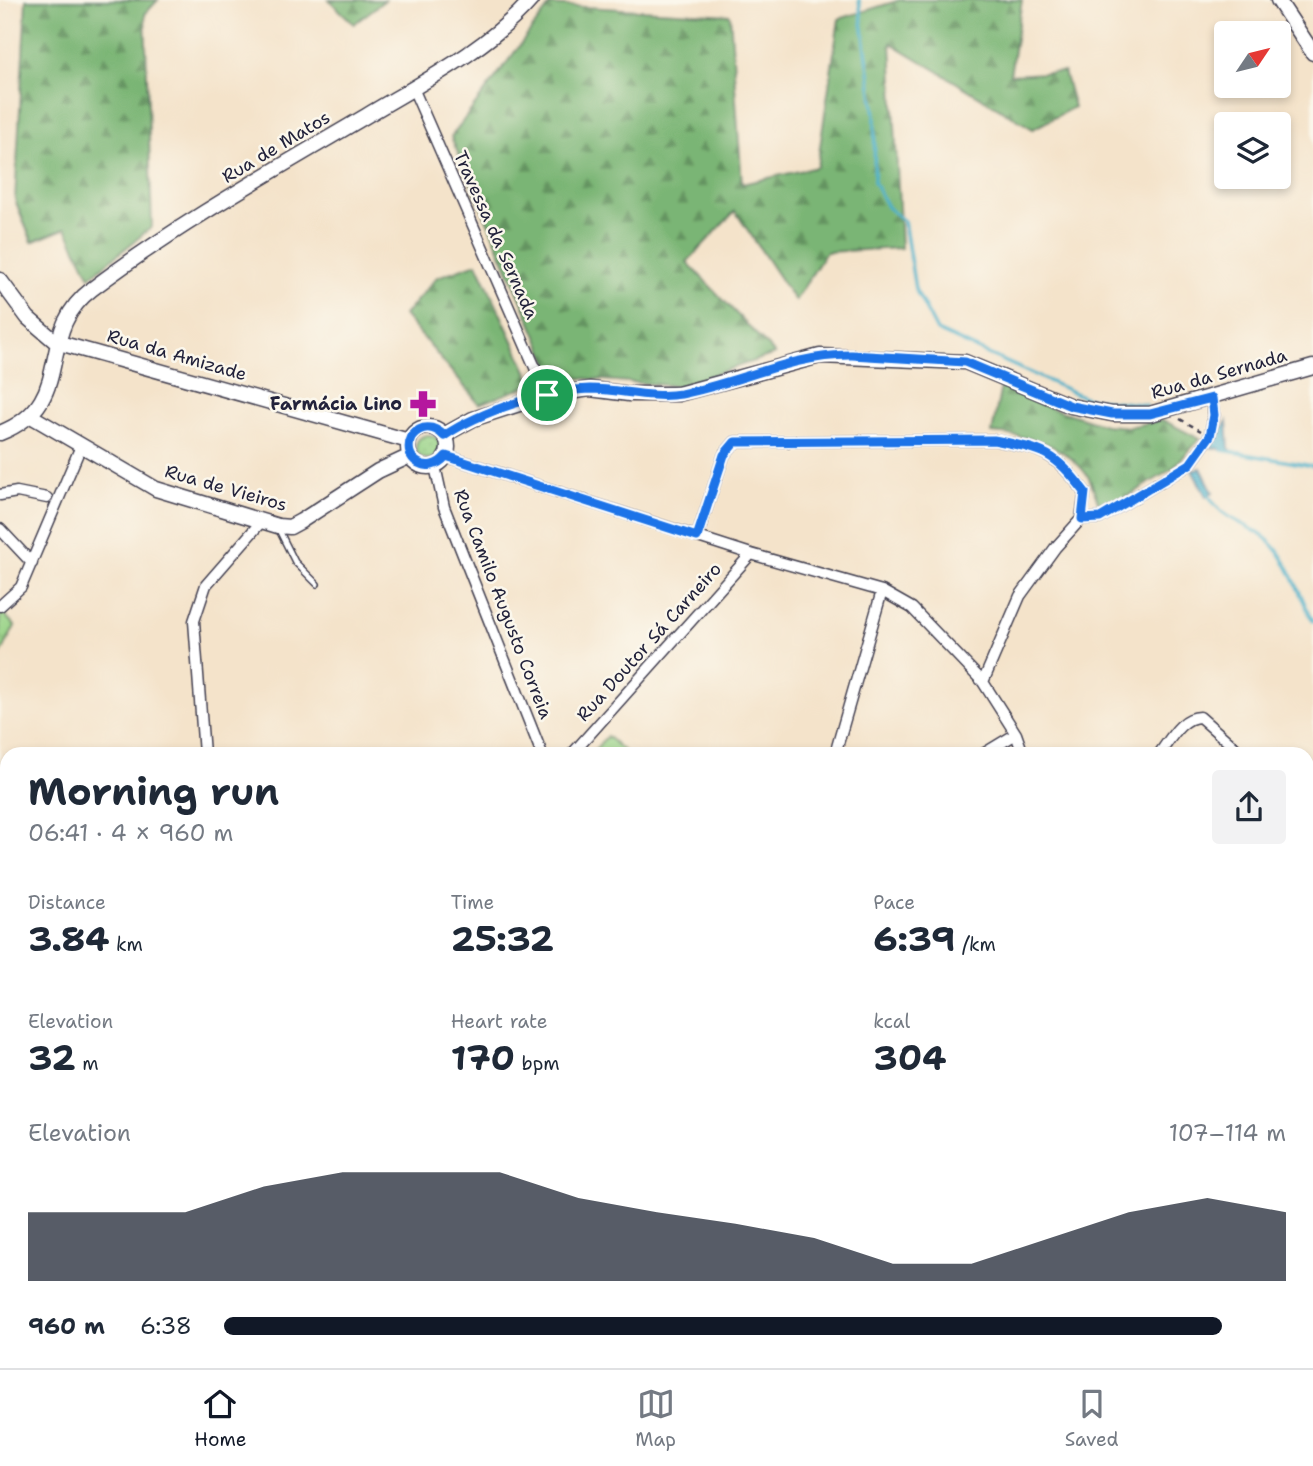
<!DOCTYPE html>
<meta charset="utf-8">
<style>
body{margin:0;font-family:"Shantell Sans",sans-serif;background:#f2f2f3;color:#1f2937;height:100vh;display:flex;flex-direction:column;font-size:26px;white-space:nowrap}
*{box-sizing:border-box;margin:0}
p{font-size:23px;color:#747a83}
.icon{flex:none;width:38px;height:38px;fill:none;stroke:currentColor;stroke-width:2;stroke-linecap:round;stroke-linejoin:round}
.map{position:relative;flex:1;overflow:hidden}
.panel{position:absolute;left:0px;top:747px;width:1314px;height:621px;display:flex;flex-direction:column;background:#fff;border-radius:21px 21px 0 0;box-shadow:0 4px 10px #0003}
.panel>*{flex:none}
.needle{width:46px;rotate:55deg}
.fabs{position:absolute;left:1214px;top:21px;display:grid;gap:14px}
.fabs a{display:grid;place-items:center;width:77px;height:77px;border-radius:7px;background:#fff;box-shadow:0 4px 10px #0003;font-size:35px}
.pin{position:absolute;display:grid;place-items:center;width:60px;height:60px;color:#fff;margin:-30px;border:4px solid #fff;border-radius:50%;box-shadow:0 2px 7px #0007}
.round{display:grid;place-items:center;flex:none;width:74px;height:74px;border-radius:7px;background:#f2f2f3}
.overview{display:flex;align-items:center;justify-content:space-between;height:119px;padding:0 28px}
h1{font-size:38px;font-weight:700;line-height:52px}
.stats{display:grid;grid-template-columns:repeat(3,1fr);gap:10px;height:119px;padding:7px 28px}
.stats div{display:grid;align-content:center}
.stats b{font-size:35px;font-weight:700}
.stats small{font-size:19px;font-weight:400}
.stats p{font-size:19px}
.chart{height:196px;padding:14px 28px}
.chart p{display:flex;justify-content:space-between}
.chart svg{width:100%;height:126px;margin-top:7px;fill:#111827;opacity:.7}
ul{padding:0 28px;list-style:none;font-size:23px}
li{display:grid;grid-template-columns:112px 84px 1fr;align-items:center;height:52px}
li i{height:18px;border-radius:9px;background:#111827}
.dock{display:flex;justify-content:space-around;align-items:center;height:98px;border-top:2px solid #e0e1e3;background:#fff;font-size:19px;color:#747a83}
.dock a{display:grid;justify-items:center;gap:4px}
.dock .current{color:#111827}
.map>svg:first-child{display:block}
.grass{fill:url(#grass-dots);stroke:#5e7a61;stroke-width:2}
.forest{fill:url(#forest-firs);stroke:#4e6c58;stroke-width:2}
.park{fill:url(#park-tufts);stroke:#5e7a61;stroke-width:2}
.pitch{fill:#99d387;stroke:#5e7a61;stroke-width:2}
.water{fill:#49afc8;stroke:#366882;stroke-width:2}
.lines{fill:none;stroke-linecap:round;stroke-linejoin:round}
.stream{stroke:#49afc8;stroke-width:3.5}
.service-casing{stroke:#423f50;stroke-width:8}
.pedestrian-casing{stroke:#423f50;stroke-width:10}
.minor-casing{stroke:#423f50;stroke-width:13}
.tertiary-casing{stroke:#423f50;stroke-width:17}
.path{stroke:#423f50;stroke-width:2.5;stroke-dasharray:5 5;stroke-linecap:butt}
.service{stroke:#fff;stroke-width:5}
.pedestrian{stroke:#fff;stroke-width:8}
.minor{stroke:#fff;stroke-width:10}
.tertiary{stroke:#fff;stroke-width:14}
.rail{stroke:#22223b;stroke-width:3.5;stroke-dasharray:10 5;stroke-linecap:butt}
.route-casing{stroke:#fff;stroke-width:14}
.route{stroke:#1a73e8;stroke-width:9}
.labels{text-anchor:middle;stroke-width:5;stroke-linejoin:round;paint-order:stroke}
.street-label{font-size:18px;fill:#22223b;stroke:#fbf7ec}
.poi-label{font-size:18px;font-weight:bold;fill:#22223b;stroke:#fbf7ec;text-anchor:end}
</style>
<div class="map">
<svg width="1313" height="1368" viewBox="0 0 1313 1368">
<defs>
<pattern id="grass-dots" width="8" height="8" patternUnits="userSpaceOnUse" patternTransform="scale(1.75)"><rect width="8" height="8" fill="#99d387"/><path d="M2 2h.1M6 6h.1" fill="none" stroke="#84b575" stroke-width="1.8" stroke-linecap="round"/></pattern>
<pattern id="forest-firs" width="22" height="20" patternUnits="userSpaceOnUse" patternTransform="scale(1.75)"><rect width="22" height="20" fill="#7ab574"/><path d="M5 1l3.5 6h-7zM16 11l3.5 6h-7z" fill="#649360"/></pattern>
<pattern id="park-tufts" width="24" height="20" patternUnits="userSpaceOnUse" patternTransform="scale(1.75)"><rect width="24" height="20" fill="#99d387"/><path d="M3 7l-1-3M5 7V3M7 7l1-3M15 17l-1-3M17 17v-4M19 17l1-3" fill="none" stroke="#84b575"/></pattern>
</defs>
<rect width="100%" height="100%" fill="#fbf7ec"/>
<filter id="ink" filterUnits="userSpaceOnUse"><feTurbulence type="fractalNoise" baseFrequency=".0143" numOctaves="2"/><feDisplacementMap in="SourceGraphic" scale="14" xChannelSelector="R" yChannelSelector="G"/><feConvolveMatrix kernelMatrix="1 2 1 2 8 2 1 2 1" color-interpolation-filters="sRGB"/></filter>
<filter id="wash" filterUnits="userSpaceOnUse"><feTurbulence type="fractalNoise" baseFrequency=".00686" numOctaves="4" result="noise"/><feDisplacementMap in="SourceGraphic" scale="28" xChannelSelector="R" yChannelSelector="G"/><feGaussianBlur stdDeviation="1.57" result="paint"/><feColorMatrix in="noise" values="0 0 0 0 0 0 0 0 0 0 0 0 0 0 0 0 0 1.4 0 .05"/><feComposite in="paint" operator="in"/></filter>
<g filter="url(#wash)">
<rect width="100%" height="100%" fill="#f4e3ca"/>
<!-- grass -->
<path class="grass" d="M416 447a12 12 0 1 1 24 0a12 12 0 1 1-24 0Z"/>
<!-- forest -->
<path class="forest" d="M26,0h132l-13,14 7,213 -62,50 -24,-49 -34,14 -17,-42z
M329,0h56l-31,24z
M900,0h122l-12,75 54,-3 10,35 -41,22 -142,-86 10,205 -75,4 -31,49 -60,-90 -48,51 88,92 -97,32 -124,-10 -103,-239 99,-132 180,10 12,169 75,-17 22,-148z
M477,263l56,121 -54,20 -75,-89 33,-38z
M1001,386l53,23 51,16 24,2 34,-7 37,19 -28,30 -63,39h-7c-7,-8 -7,-20 -13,-30 -23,-34 -58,-42 -97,-45z"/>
<!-- park -->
<path class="park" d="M2,612l13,14 -15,30v-42z"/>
<!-- pitch -->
<path class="pitch" d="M607,736l20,18h-36z"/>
<!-- water -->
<path class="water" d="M1227,421l2,27 4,4 -23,-5z
M1201,468l12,24 -7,4 -14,-26z"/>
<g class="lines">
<!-- stream -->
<path class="stream" d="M859,0l16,115 -1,67 13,25 17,14 11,68 22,42 149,67 60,7
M1222,450l91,16
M1207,492c16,32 42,29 64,51 19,19 29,54 42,78"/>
</g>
</g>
<g filter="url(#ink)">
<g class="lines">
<defs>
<path id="service" d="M279,530l16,32 22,22"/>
<path id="pedestrian" d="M747,1362l2,6"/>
<path id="minor" d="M413,88l134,307
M446,456l305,98 131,37 30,17 71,74 33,52 7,20
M435,466l9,41 98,247
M0,495l17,-3 30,6
M0,529l32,34
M697,537l27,-82 11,-13 259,-2c51,10 58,11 91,52l-4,27
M0,606l21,-19 60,-141
M983,682l37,-86 35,-48 26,-29 19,-1 90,-54 20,-28 4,-21 -3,-17
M204,754l-10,-133 12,-36 55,-63
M572,754l179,-200
M835,754l47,-163
M983,754l33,-20
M1159,754c11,-14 22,-37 41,-37l42,37
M0,964h7
M1307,1142l6,5
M0,1342l7,11
M12,1362l4,6
M355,1362l3,6
M976,1362l1,6"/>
<path id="tertiary" d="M1278,0l35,53
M0,280l28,38 28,24 353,99
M31,416l125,73 122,37 12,1 11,-6 77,-50 32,-15
M408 447a20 20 0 1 1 40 0a20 20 0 1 1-40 0Z
M0,433c79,-31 32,-99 92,-144 86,-65 181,-118 274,-173 55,-33 122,-67 165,-116
M444,435l29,-16 74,-24 43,-6 39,5h49l142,-38 145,6 106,44 41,8h38l163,-47
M1307,913h6
M722,1362l4,6
M418,1368l4,-6
M780,1368l7,-6"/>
</defs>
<!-- service casing -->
<use href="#service" class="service-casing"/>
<!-- pedestrian casing -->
<use href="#pedestrian" class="pedestrian-casing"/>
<!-- minor casing -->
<use href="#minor" class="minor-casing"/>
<!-- tertiary casing -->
<use href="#tertiary" class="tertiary-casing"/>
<!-- path -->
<path class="path" d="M1180,419l21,12
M1307,778l6,1"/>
<!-- service -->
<use href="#service" class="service"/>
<!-- pedestrian -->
<use href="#pedestrian" class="pedestrian"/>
<!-- minor -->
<use href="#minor" class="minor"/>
<!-- tertiary -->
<use href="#tertiary" class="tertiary"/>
<!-- rail -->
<path class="rail" d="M0,981l7,-1
M368,1362l3,6"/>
</g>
</g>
<g class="lines" filter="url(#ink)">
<defs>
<path id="route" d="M852,355l113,7 106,44 41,8h38l62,-16 2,17 -4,21 -20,28 -90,54 -18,1 3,-27c-32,-41 -40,-42 -91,-52l-259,2 -11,13 -27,82 -251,-81c-17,21 -46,4 -34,-20 9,-11 22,-11 32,0 37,-25 102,-46 146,-47 30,0 61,10 91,5 57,-11 113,-40 171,-39z"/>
</defs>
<!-- route casing -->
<use href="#route" class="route-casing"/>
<!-- route -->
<use href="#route" class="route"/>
</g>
<!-- icons -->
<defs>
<symbol id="pharmacy-bare" viewBox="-9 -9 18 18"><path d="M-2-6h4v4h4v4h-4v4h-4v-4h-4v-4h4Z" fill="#b5179e" stroke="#fbf7ec" stroke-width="2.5" paint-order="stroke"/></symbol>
</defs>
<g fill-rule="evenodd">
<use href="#pharmacy-bare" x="404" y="385" width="38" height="38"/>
</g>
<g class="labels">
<!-- street labels -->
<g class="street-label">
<text transform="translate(276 147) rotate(-31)" y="6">Rua de Matos</text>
<text transform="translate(496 235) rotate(66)" y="6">Travessa da Sernada</text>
<text transform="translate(177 355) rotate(16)" y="6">Rua da Amizade</text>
<text transform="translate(1219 374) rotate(-16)" y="6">Rua da Sernada</text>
<text transform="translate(226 488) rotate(16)" y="6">Rua de Vieiros</text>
<text transform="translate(503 604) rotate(69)" y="6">Rua Camilo Augusto Correia</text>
<text transform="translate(649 642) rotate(-48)" y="6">Rua Doutor Sá Carneiro</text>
</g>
<!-- poi labels -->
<g class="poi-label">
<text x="402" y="410">Farmácia Lino</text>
</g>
</g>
</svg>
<div class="fabs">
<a><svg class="needle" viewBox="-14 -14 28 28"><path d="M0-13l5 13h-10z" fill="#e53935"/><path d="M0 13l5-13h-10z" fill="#747a83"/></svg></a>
<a><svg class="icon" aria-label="layers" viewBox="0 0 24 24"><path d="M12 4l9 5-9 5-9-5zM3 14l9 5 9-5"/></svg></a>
</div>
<div class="pin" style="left:547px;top:395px;background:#1e9e55"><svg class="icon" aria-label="arrive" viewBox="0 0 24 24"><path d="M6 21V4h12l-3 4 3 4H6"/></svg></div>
<section class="panel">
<div class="overview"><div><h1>Morning run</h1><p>06:41 · 4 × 960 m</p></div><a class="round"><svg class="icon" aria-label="share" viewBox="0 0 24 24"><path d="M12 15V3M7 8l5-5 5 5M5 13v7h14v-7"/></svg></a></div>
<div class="stats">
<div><p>Distance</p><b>3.84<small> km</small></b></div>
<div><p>Time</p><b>25:32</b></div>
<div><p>Pace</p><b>6:39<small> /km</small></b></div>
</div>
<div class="stats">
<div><p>Elevation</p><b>32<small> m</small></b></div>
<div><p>Heart rate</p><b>170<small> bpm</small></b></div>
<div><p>kcal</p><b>304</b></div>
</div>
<div class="chart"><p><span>Elevation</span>107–114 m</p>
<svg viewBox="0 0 160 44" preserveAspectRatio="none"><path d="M0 44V20L10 20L20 20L30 11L40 6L50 6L60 6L70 15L80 20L90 24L100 29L110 38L120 38L130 29L140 20L150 15L160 20V44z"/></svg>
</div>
<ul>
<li><b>960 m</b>6:38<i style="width:94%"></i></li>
</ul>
</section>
</div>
<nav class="dock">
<a class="current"><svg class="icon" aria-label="home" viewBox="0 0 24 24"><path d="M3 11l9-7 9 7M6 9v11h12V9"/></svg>Home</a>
<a><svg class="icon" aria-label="map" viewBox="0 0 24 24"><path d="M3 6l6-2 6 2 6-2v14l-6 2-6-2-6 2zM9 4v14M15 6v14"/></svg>Map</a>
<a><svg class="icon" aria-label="saved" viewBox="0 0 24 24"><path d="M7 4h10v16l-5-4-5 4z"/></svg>Saved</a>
</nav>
